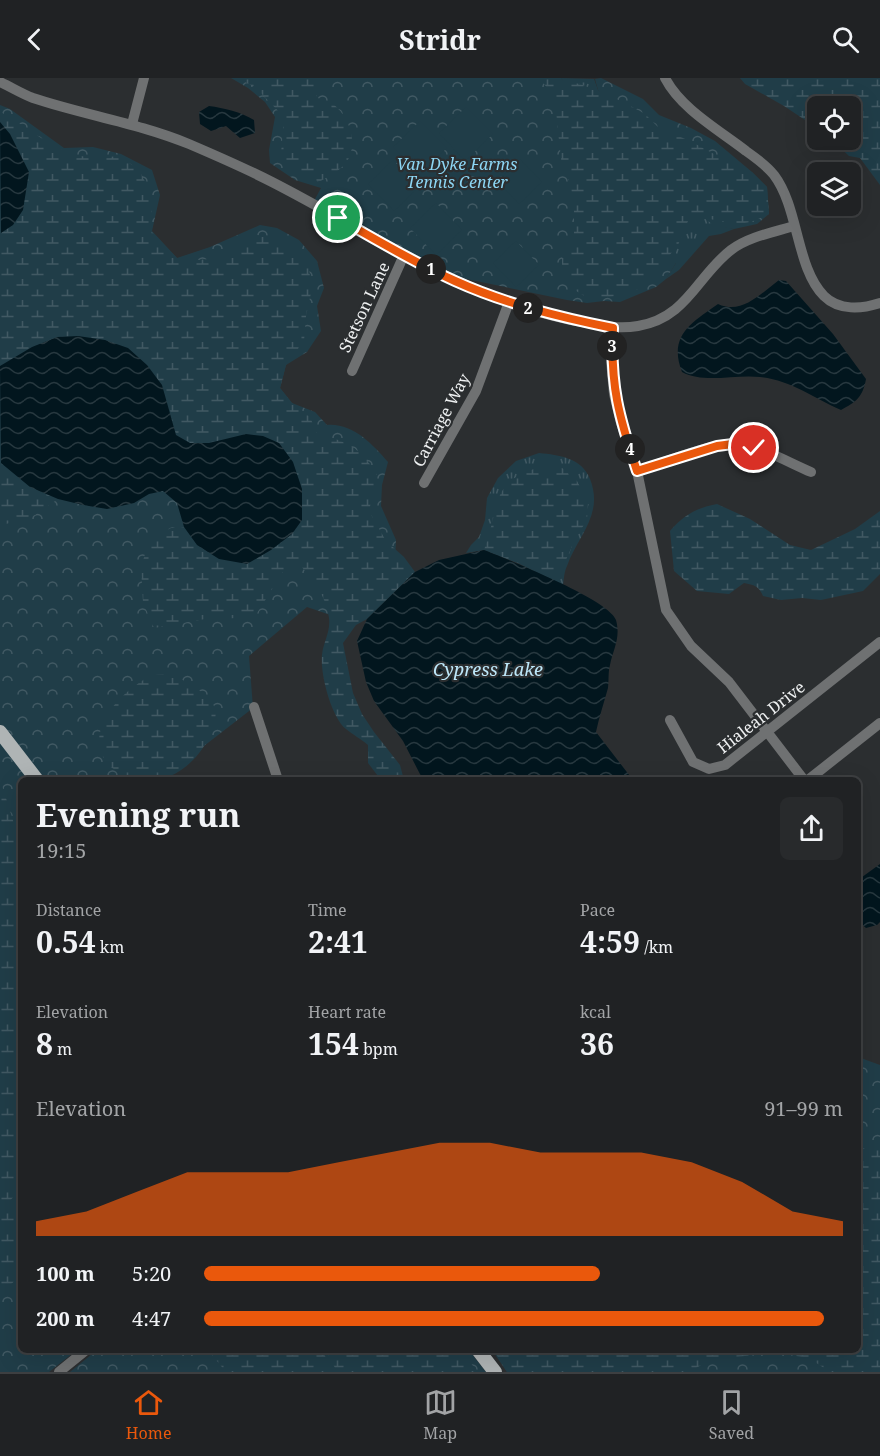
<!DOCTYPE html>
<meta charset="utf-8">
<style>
body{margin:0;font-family:"Noto Serif",serif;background:#282a2c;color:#f1f3f6;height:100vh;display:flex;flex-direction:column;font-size:22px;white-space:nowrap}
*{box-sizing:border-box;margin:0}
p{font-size:20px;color:#a2a4a6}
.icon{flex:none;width:33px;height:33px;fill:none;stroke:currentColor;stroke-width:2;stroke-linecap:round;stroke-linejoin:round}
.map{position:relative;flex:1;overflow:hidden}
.side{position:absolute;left:18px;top:699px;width:843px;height:576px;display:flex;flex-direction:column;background:#202224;border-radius:9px;box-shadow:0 6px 24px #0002,0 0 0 2px #3d3f41}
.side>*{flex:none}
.buttons{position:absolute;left:807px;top:18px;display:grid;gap:12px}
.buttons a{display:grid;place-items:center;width:54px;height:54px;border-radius:9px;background:#202224;box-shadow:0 6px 24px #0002,0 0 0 2px #3d3f41;font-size:30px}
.pin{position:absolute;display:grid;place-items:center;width:51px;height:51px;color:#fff;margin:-26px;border:3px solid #fff;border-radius:50%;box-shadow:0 2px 6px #0007}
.km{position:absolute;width:30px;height:30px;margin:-15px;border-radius:50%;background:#222;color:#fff;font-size:16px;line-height:30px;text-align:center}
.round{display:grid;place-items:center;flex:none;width:63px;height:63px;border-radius:9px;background:#282a2c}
.summary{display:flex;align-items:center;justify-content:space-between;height:102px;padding:0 18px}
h1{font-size:33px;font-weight:700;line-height:45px}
.figures{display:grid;grid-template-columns:repeat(3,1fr);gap:9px;height:102px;padding:6px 18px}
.figures div{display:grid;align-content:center}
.figures b{font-size:30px;font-weight:700}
.figures small{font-size:16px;font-weight:400}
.figures p{font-size:16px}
.chart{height:168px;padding:12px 18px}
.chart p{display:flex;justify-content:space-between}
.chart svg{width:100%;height:108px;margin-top:6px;fill:#ea580c;opacity:.7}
ul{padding:0 18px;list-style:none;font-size:20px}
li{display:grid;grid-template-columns:96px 72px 1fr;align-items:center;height:45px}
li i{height:15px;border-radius:8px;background:#ea580c}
header{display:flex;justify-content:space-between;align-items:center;height:78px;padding:0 18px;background:#202224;font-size:27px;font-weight:700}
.tab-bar{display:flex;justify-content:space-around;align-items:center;height:84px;border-top:2px solid #3d3f41;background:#202224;font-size:16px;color:#a2a4a6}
.tab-bar a{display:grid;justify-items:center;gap:3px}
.tab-bar .current{color:#ea580c}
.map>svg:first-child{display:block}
.grass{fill:url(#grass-tufts)}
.forest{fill:url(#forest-crowns)}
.wetland{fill:url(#wetland-marsh)}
.garden{fill:#203d48}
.water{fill:url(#water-waves)}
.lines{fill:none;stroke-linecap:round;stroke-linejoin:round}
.minor{stroke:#6f7172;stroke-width:10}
.major{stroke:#afb4b5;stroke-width:14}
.route-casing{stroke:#fff;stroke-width:12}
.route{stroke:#ea580c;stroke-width:8}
.labels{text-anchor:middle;stroke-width:4.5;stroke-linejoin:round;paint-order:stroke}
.park-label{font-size:16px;font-style:italic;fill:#8dd6f4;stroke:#2b2e30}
.street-label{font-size:16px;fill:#eef0f1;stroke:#2b2e30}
.water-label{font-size:18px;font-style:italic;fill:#bde7f9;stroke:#2b2e30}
</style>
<header><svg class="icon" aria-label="back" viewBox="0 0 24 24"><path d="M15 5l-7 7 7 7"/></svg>Stridr<svg class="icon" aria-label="search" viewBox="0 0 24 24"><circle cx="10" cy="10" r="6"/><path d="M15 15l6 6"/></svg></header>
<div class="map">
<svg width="880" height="1294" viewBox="0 0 880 1294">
<defs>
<pattern id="grass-tufts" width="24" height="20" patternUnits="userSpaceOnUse" patternTransform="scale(1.5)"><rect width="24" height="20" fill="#203d48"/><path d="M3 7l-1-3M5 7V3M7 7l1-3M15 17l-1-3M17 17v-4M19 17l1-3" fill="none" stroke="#415963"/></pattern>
<pattern id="forest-crowns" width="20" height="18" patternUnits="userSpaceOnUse" patternTransform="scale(1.5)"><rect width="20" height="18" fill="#203d48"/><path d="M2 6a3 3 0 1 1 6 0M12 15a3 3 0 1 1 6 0" fill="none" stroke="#415963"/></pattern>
<pattern id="wetland-marsh" width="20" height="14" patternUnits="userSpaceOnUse" patternTransform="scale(1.5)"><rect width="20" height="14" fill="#203d48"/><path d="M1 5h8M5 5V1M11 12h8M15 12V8" fill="none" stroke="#415963"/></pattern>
<pattern id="water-waves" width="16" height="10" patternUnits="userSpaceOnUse" patternTransform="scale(1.5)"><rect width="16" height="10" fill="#02161e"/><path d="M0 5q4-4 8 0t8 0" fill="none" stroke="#27383f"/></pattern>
</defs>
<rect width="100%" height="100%" fill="#2b2e30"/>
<!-- grass -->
<path class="grass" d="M561,0l33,1 4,11 117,135 19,4 -13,5 -12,2 -30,34 -13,9 10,-16z
M539,375c20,2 43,5 51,26 14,36 -12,56 -23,87 -3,6 -3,13 -4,19l-45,-22 -34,-13 -18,3 5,-8 8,-8 6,-17 2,-22 11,-20 18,-17z"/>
<!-- forest -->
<path class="forest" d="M231,0h330l115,158v27l-10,16 -10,8 -36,15 -16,-1 -17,2 -20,-3 -115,-24 -138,-75 7,-13 -26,-8 -25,-17 -1,-13 6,-33 -10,-15 -17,-14z
M601,0l42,21 16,16 32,13 24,13 37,31 15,15 2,27 -12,10 -23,5 -19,-3 -25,-18 -92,-118 -3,-11z
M0,27l10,4 54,39 29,-1 28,7 31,16 8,25 -8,36 25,27 33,-11 50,-22 17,3 22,12 18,21 7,27 -7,18 4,25 -14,21 -21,13 -6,23 12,15 23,9 12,13c26,-2 45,19 61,37l-6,23 -1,21 15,34 -1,23 -47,58 -41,-14 -58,49 4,52 -93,72h-117l-43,-55z
M0,663l32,39h-11v570h56l-28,22h-49z
M858,979l22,8v307h-373l-15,-22h366z
M97,1272h372l17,22h-416z"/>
<!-- wetland -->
<path class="wetland" d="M238,0h85l-7,19c5,3 13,4 17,7 17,13 26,41 13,59 -7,8 -18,14 -27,19l-33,-16 -5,-12 3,-37 -28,-29z
M539,0h21l3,3 17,3 24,9 23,11 18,10 14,14 31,13 48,26 14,5 15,15 2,27 -18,8 -13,2 -34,-6 -16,3 -10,24 -31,37 -16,12 -28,4 -17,-1 -13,-8 -11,-15v-16l12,-21v-31l-4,-23 -8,-16 -8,-71z
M740,0h140v107l-20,-27 -11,-2 -17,-16h18v-34h-32l-1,22 -33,-22 -39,-22z
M0,33c8,7 19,11 28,18 34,24 49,32 92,27l20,15 12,26 -1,34 26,27 22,2 28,-3 29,-22 17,1 36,29 2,28 -5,23 -2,25 -18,24 -6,23 12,15 18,14 7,17c30,7 44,14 60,41l-8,36 17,30 18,16 11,15 -48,47 -11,6 -13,18 10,50 9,21 12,18 26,33 4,15h-23l-13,-17v-18c-8,-7 -15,-10 -22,-16 -15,-12 -26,-56 -24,-74 1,-12 9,-24 7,-37 -2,-20 -15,-37 -28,-52l-13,-2 -31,49 -18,5 -34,1 -51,9 -11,-26 -2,-35 9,-29 21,-10 13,-1 13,18 50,19c54,-31 66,-39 46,-102l-47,-28 -37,9h-19l-14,-8 -6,-25 -42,-62 -23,-8 -27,-4 -21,1 -25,10 -32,19z
M0,381l1,4 29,24 28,12 -23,16 -29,9 -6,-5z
M549,387l12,2 16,14 11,21 -1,19 -9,12 -17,38 -7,10 -36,-18 -34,-13c18,-49 4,-71 65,-85z
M717,426l33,15 40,26 21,5 44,-21 25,-18v63l-17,17 -42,9 -19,-2 -21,2 -18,-4c-4,-10 -9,-11 -19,-13l-15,11 -32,-3 -23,-20 -4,-40c14,-16 26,-23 47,-27z
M170,596c16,7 34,16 44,32 4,8 0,18 -3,26 -12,34 -56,65 -91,41 -4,-3 -11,-6 -14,-11 -22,-32 14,-69 41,-84 6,-4 16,-4 23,-4z
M0,701l21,67v343l-21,22z
M880,1068v223l-15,3h-35l-21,-14 -32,-5 -65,6 -23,13h-182l-11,-18 4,-4h358v-200z
M21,1116v82l-21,17v-77z
M208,1272h114l11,22h-107z
M326,1272h134l18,22h-141z"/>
<!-- garden -->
<path class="garden" d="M466,29l27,27 -28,27 -26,-28z
M420,43l27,27 -27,26 -27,-27z
M520,81l22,23 -23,22 -22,-23z
M393,82l26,27 -25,24 -26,-27z
M436,125l26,27 -26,25 -26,-27z
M516,163l23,24 -23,22 -23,-24z"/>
<!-- water -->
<path class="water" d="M209,28c15,2 32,6 45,14l1,13 -15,5 -14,-12 -15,5 -11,-7 -1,-12z
M0,44l10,12 19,38 -6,38 -10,15 -12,8z
M779,202l7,1 47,53 33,45c-3,18 -10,23 -25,31 -27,-12 -51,-30 -81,-33 -25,-3 -56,7 -78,-5 -14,-36 9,-49 36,-68 24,11 42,-10 61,-24z
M78,258l27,4 23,8 19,17 15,20 14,50 14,8h19l37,-9 17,2 16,7 14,19 9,27v31l-10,14 -21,16 -24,14 -28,-5 -22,-14 -13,-18 -7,-24 -14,-12 -14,3 -15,9 -27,6 -24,-4 -25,-6 -28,-12 -29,-24 -1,-97 32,-19 25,-10z
M484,472c23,9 126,50 132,70 5,18 -3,29 -6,45 -2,7 -1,15 -2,23 -4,15 -9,29 -12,44l37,48h-210l-20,-39 -29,-40 -8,-19 -9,-41 10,-22 48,-47 24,-12z
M880,786v58l-3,3 -11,3 -8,-7v-41z"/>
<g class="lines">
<!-- minor -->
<path class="minor" d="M665,0c16,31 54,52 81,73 10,7 20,14 28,24 25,33 22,93 50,121 15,15 38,13 56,7
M0,4c11,5 22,12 33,16 51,17 105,25 156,46 28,12 56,24 83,38 98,50 189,115 299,138 23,4 44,10 67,6 49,-8 59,-50 93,-76 17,-13 43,-18 63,-24
M132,46l12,-46
M613,250l-2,32 3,34 7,29 16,48 29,139 25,36 38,36 75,98
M352,293l52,-116
M637,393c26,-8 69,-26 94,-27 27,0 56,18 80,28
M424,405l52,-92 33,-89
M254,629l24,73
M670,642l23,42 16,7 16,-4 155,-123
M808,702l72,-57
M59,1294l27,-22"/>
<!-- major -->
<path class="major" d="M0,654l37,48
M478,1272l17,22"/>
</g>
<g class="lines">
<defs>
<path id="route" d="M338,140c38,22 77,45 117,63 51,23 104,36 158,47 -3,57 6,89 24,143l80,-25 16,-2 21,4"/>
</defs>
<!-- route casing -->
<use href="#route" class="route-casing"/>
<!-- route -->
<use href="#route" class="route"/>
</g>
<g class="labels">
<!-- park labels -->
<g class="park-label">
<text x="457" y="92">Van Dyke Farms<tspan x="457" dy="18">Tennis Center</tspan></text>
</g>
<!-- street labels -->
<g class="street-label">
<text transform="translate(364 229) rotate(-65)" y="6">Stetson Lane</text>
<text transform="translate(441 342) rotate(-62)" y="6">Carriage Way</text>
<text transform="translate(761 639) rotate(-38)" y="6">Hialeah Drive</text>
</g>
<!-- water labels -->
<g class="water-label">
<text x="488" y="598">Cypress Lake</text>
</g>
</g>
</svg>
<div class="buttons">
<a><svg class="icon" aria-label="locate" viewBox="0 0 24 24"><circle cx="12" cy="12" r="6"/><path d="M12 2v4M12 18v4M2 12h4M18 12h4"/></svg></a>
<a><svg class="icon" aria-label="layers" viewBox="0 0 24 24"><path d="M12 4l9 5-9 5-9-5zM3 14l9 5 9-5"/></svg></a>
</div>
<div class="pin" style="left:338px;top:140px;background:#1e9e55"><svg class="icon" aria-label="arrive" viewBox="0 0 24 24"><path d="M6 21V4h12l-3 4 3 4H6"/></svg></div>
<div class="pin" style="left:754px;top:370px;background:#d93025"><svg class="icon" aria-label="check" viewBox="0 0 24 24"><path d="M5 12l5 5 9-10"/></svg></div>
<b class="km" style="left:431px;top:191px">1</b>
<b class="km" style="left:528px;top:230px">2</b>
<b class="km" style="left:612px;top:268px">3</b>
<b class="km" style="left:630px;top:371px">4</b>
<section class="side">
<div class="summary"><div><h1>Evening run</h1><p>19:15</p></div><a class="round"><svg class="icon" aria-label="share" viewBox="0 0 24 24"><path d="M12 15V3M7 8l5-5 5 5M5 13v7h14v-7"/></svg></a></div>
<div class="figures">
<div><p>Distance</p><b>0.54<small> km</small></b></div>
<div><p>Time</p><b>2:41</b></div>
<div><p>Pace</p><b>4:59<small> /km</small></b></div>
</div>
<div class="figures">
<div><p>Elevation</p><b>8<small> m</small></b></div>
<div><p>Heart rate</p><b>154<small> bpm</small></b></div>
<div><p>kcal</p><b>36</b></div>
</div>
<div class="chart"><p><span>Elevation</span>91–99 m</p>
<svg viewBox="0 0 160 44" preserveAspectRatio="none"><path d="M0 44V38L10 34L20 26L30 18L40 18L50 18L60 14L70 10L80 6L90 6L100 10L110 10L120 10L130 14L140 22L150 34L160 38V44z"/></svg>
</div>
<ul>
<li><b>100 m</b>5:20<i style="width:62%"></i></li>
<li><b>200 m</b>4:47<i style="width:97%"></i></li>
</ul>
</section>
</div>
<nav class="tab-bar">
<a class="current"><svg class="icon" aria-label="home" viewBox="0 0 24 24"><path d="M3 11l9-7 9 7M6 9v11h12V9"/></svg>Home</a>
<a><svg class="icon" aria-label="map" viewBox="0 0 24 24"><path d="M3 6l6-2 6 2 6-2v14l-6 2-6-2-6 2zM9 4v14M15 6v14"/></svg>Map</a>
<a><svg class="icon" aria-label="saved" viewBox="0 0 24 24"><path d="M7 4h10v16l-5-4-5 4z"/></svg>Saved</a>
</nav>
